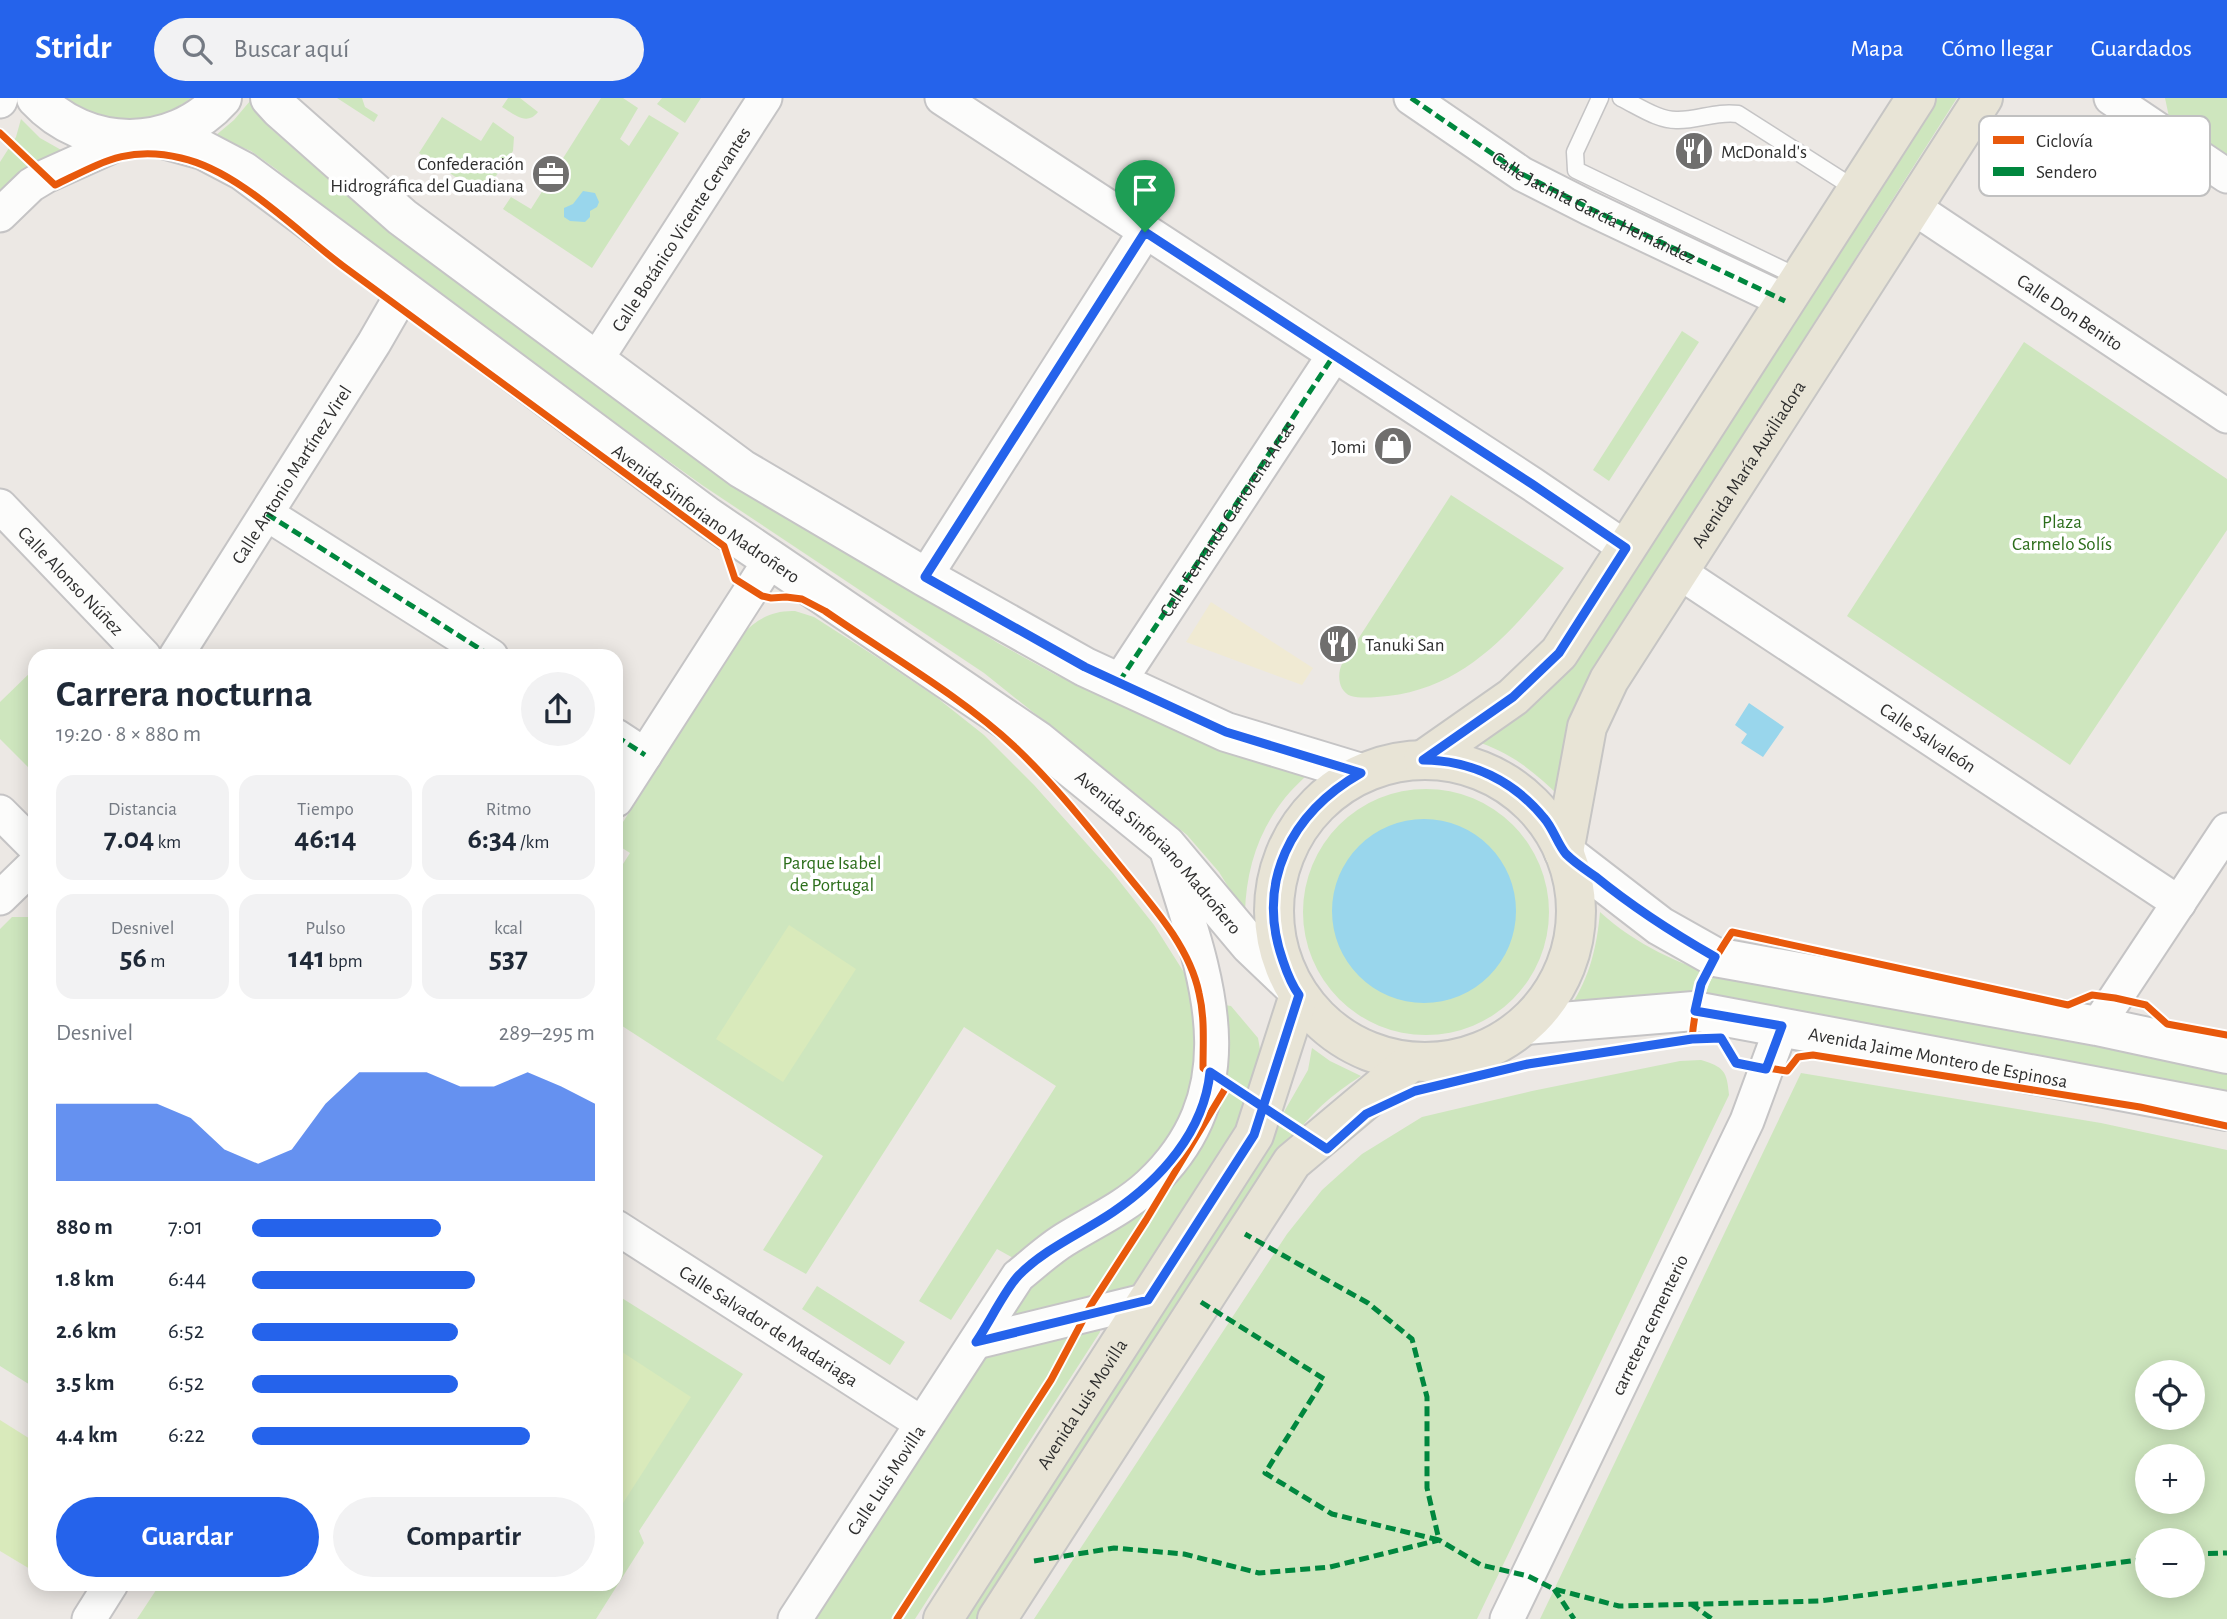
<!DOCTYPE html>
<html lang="es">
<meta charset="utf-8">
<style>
body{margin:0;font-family:"Alegreya Sans",sans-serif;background:#f2f2f3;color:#1f2937;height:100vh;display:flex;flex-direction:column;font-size:26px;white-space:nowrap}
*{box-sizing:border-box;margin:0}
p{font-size:23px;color:#747a83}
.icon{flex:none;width:38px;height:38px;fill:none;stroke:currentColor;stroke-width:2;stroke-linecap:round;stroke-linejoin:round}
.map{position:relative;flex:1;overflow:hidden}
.sheet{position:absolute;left:28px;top:551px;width:595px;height:942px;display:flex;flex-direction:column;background:#fff;border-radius:21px;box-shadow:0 4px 18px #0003}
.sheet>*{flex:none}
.tools{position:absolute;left:2135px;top:1262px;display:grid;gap:14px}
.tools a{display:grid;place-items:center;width:70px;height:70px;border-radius:50%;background:#fff;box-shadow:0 4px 18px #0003;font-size:35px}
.pin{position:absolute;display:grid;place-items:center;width:60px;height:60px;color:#fff;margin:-72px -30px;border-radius:50% 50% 50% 0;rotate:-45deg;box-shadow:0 0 7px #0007}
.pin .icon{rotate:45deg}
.round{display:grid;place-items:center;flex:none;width:74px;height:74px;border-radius:37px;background:#f2f2f3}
.headline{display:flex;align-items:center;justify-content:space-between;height:119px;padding:0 28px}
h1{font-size:38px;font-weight:700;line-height:52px}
.figures{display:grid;grid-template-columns:repeat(3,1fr);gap:10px;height:119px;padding:7px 28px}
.figures div{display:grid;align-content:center;border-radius:18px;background:#f2f2f3;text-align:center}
.figures b{font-size:30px;font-weight:700}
.figures small{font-size:19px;font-weight:400}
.figures p{font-size:19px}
.chart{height:196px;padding:14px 28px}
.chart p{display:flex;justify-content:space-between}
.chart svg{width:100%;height:126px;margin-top:7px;fill:#2563eb;opacity:.7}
.cta{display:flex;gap:14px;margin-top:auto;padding:14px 28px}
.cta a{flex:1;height:80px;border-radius:42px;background:#2563eb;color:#fff;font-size:28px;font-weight:700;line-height:80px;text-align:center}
.cta a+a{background:#f2f2f3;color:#1f2937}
ul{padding:0 28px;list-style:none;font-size:23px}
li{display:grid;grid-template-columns:112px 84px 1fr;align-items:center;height:52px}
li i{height:18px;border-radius:9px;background:#2563eb}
header{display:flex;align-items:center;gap:42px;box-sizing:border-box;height:98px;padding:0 35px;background:#2563eb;color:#fff}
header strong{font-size:33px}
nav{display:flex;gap:38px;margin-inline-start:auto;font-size:24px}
.search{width:490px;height:63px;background:#f2f2f3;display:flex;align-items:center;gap:18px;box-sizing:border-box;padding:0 24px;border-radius:38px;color:#747a83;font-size:26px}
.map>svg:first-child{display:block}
.green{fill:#cee6be;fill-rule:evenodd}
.sand{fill:#f0ead3}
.pitch{fill:#d9eabb}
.water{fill:#99d6ec}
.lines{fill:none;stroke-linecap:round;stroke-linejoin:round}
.lane-casing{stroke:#c5c4c5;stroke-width:19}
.street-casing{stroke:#c5c4c5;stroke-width:37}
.secondary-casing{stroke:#c5c4c5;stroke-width:42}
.primary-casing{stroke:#c6c5c4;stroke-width:42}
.lane{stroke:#fcfcfb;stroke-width:16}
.street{stroke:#fcfcfb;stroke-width:33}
.secondary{stroke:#fcfcfb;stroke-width:38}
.primary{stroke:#e8e4d6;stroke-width:38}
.quiet{stroke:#00873e;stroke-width:5;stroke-dasharray:10 5;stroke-linecap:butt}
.cycleway-casing{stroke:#fff;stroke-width:11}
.cycleway{stroke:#e8590c;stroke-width:7}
.route-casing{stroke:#fff;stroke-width:14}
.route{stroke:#2563eb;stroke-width:9}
.labels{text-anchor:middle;stroke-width:7;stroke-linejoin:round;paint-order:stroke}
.poi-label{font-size:19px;fill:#2e2e2e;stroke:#fff;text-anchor:start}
.street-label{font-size:19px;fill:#2e2e2e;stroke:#fff}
.park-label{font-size:19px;fill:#2c6e1b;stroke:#fff}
.key{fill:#fff;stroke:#c0c0c0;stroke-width:2}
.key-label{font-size:19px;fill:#2e2e2e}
</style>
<header>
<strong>Stridr</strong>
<div class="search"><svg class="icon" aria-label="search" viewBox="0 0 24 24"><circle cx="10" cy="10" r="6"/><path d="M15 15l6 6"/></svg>Buscar aquí</div>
<nav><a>Mapa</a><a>Cómo llegar</a><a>Guardados</a></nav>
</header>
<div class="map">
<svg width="2227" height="1521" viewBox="0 0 2227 1521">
<rect width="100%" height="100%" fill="#ece8e4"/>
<!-- green -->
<path class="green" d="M65,0h126c-38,30 -87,27 -126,0z
M337,0h25l3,9 13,8 -4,7z
M508,0h12l18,14c-11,14 -23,3 -36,-5z
M601,0h22l15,10 -18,31 9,7 20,-31 30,18 -87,135 -89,-59 8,-12 20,12z
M662,0h39l-16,25 -28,-19z
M1937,0h20l-369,581 -14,39 -14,79c-25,-25 -51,-46 -86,-56l109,-94z
M2165,0h62v69l-55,-36z
M250,3l21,28 110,96 334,241 283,177 60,33 171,74 76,27c-40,36 -59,83 -60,137l-26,-42 -32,-37 -203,-162 -282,-188 -315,-225 -111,-91 -25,-18 -36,-15 19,-16z
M442,19l39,24 12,-19 21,15 -1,14 -30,44 -64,-42z
M21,21l19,19 23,13c-24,9 -44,23 -63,41v-30l16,-25z
M1682,233l17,11 -90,139 -16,-11z
M2024,244l203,137v51l-157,235 -223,-149z
M1451,397l113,73c-48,58 -95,119 -176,128 -11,1 -27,3 -37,0 -13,-5 -14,-22 -9,-32z
M795,513l19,6 67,43 55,37 48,38 50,50 79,88 41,52 31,49 9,20 5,69 -21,63 -52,59 -111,74 -18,-10 -46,71 -32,-19 137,-215 -92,-59 -158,247 -43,-24 60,-94 -207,-134v-147l14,-22 -14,-9v-11l127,-199c13,-15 31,-24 52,-23z
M35,570v106l-35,-35v-37z
M1303 814a123 123 0 1 1 246 0a123 123 0 1 1-246 0Z
M1600,814c36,33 79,52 125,66l502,93v22l-657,-86c20,-30 27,-61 30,-95z
M12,819h23v471l-35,-22v-437z
M1225,907l6,1 27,32 4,23 -16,56 -110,174 -121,28 -7,-5 19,-30 128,-93z
M1312,950l18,13 31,15c-31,20 -49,36 -71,66l-308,477h-24l315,-488 35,-61z
M1701,962c23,7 26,11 28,35l-252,524h-443l253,-385 35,-44 40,-36 60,-37 110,-26 148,-30z
M1801,975l300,50 126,27v469h-687zM2193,1274v46h-46v-46zM2147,1358h46v46h-46zM2147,1442h46v46h-46z
M817,1188l88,56 -15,23 -88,-56z
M617,1197l126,79 -104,157 5,12 -48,76h-459l23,-35h456z
M1100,1226v8l-185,287h-105l172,-264z"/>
<!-- sand -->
<path class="sand" d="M1211,504l102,66 -11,17 -116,-43z"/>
<!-- pitch -->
<path class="pitch" d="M789,827l67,44 -73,113 -67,-43z
M616,1250l75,49 -75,117z
M0,1322l35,22v130l-35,-21z"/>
<!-- water -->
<path class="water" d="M583,93l12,2 4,9 -2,5 -7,4v6l-5,5 -15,-1 -6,-4v-9l9,-4z
M1749,605l35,24 -21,30 -22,-14 6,-9 -12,-9z
M1332 813a92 92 0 1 1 184 0a92 92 0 1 1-184 0Z"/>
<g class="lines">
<defs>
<path id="lane" d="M1600,0l-25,54 1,18 224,108
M1621,0c17,8 38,23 57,22 21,0 39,-9 60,-6l119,76"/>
<g id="street">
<path d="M942,0l590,386 94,64"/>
<path id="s1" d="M1411,0l111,76 67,34 196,93"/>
<path d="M2111,0l116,78"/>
<path d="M0,3l1,-3"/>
<path id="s2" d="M1913,109l314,209"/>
<path d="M0,117l31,-30 15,-9 80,-36"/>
<path id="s3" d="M596,262l169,-262"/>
<path id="s4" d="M0,408l144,150"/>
<path d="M267,416l224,142"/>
<path id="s5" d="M1679,474l500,331"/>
<path d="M925,479l220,-345"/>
<path id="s6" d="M176,558l198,-313 30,-52"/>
<path id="s7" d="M1119,584l215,-327"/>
<path d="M616,638l29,19"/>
<path d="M616,702l155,-241"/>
<path d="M0,714l35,35"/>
<path d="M0,800l35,-34"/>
<path d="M2097,928l130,-196"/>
<path id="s8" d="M616,1129l305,196"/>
<path d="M976,1244l172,-42"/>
<path d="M89,1521l22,-35"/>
<path id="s9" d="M795,1521l223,-343c15,-12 30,-26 46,-36 29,-18 60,-32 85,-55 107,-100 52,-220 17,-337"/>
<path id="s10" d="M1507,1521l240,-498 35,-95"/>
</g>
<g id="secondary">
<path d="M36,0c50,54 137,55 186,0"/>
<path d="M270,0l10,11 122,108 340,252 183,108 160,90 141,65 135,41"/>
<path id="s11" d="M156,39l47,13 40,21 465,346 330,224 128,104 84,100 42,40"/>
<path d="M1564,754l96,74 55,31 382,69 130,28"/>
<path id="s12" d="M1525,927l169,-14 533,100"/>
</g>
<g id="primary">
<circle cx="1425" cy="813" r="151"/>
<path d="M1423,662l90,-63 46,-44 357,-555"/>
<path id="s13" d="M1564,754l23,-125 22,-47 374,-582"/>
<path id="s14" d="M943,1521l311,-484 45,-140"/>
<path d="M997,1521l295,-457 119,-100"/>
</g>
</defs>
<!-- lane casing -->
<use href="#lane" class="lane-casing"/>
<!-- street casing -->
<use href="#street" class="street-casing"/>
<!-- secondary casing -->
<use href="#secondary" class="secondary-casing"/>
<!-- primary casing -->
<use href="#primary" class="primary-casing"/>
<!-- lane -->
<use href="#lane" class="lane"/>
<!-- street -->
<use href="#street" class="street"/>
<!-- secondary -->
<use href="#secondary" class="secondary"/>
<!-- primary -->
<use href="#primary" class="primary"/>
<!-- quiet -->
<path class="quiet" d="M1411,0l111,76 67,34 196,93
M267,416l224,142
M1119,584l215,-327
M616,638l29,19
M1201,1204l123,77 -59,94 67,41 107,26 -12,-52v-91l-15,-58 -44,-36 -123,-69
M2193,1456l34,-1
M1034,1463l80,-13 70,6 75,19 71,-6 109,-27 42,25 47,11 26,13 65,17 200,-5 328,-42
M1554,1491l20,30
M1691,1506l21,15"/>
<defs>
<path id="cycleway" d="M0,35l55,52c46,-22 73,-40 126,-27 58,13 114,72 162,108 127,93 254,186 381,280l11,33 27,17 9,2 15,-1 16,2 23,12c62,43 136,85 191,137 41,39 76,84 112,128 28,34 62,73 71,117 6,25 4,50 4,75l124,81 39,-35 49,-23 113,-27 164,-25 29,-1 15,25 51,8 11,-14 15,-2 327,52 87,19
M1692,941c4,-47 14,-68 40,-107l336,73 24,-10 23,3 31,7 21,19 60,11
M897,1521l154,-239 40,-75 55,-85 82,-136"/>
</defs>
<!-- cycleway casing -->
<use href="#cycleway" class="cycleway-casing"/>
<!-- cycleway -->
<use href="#cycleway" class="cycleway"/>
</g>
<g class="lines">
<defs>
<path id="route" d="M1145,134l-220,345 160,90 141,65 135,41c-70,40 -106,109 -78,188 4,12 8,23 16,34l-36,112 -53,-35c-6,60 -50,108 -97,140 -31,21 -67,36 -94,63 -13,13 -31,50 -43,67l172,-42 106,-165 9,-28 64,42 39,-35 49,-23 113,-27 164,-25 29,-1 15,25 30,6 16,-43 -87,-15 6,-27 14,-27c-42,-24 -81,-49 -119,-80 -10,-7 -21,-14 -30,-23 -8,-9 -13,-26 -22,-36 -30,-37 -73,-58 -121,-58l90,-63 46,-44 67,-105 -94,-64 -387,-252"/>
</defs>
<!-- route casing -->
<use href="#route" class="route-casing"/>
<!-- route -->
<use href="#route" class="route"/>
</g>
<!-- icons -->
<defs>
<symbol id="restaurant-disc" viewBox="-11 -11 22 22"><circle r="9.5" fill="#706f6e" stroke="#fff"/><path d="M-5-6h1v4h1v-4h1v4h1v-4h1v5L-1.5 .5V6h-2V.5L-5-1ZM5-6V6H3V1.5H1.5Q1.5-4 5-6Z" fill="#fff"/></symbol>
<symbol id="office-disc" viewBox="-11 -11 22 22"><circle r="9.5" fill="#706f6e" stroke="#fff"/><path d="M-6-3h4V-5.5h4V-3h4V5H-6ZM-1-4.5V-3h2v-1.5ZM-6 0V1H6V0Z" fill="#fff"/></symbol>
<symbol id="shop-disc" viewBox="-11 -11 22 22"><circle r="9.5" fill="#706f6e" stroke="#fff"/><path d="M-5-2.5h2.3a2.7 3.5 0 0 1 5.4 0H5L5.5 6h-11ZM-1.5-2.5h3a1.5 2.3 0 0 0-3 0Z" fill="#fff"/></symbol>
</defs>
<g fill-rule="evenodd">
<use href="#restaurant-disc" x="1672" y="31" width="44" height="44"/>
<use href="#office-disc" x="529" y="54" width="44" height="44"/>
<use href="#shop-disc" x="1371" y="326" width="44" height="44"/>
<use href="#restaurant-disc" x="1316" y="524" width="44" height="44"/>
</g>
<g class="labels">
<!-- poi labels -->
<g class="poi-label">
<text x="1721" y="60">McDonald's</text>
<text x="524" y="72" text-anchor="end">Confederación<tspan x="524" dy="22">Hidrográfica del Guadiana</tspan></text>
<text x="1366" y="355" text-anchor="end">Jomi</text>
<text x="1365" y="553">Tanuki San</text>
</g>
<!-- street labels -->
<g class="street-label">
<text dy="7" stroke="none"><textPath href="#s1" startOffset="214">Calle Jacinta García Hernández</textPath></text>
<text dy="7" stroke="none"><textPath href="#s3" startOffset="156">Calle Botánico Vicente Cervantes</textPath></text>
<text dy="7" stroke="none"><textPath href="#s2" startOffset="189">Calle Don Benito</textPath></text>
<text dy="7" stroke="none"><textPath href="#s13" startOffset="436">Avenida María Auxiliadora</textPath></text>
<text dy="7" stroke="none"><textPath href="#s6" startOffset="215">Calle Antonio Martínez Virel</textPath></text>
<text dy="7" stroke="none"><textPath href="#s11" startOffset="670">Avenida Sinforiano Madroñero</textPath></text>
<text dy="7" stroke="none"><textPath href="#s7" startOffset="196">Calle Fernando Garrorena Arcas</textPath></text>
<text dy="7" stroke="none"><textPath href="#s4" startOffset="103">Calle Alonso Núñez</textPath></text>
<text dy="7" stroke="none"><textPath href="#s5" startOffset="299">Calle Salvaleón</textPath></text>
<text dy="7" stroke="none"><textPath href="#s11" startOffset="1237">Avenida Sinforiano Madroñero</textPath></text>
<text dy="7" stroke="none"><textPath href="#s12" startOffset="418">Avenida Jaime Montero de Espinosa</textPath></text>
<text dy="7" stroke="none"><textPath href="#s8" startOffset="182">Calle Salvador de Madariaga</textPath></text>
<text dy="7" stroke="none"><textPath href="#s10" startOffset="327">carretera cementerio</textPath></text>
<text dy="7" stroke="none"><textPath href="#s14" startOffset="256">Avenida Luis Movilla</textPath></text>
<text dy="7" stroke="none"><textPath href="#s9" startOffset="166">Calle Luis Movilla</textPath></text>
</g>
<!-- park labels -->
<g class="park-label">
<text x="2062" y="430">Plaza<tspan x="2062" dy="22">Carmelo Solís</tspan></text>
<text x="832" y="771">Parque Isabel<tspan x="832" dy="22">de Portugal</tspan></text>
</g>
</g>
<!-- legend -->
<rect x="1979" y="18" width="231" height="80" rx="10" class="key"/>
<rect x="1993" y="38" width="31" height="8" fill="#e8590c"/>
<rect x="1993" y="69" width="31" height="9" fill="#00873e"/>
<g class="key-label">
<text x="2036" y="49">Ciclovía</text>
<text x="2036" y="80">Sendero</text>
</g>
</svg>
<div class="tools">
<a><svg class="icon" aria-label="locate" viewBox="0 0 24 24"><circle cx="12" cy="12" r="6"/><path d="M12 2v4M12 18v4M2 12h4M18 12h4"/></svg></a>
<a>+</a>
<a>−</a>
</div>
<div class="pin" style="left:1145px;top:134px;background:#1e9e55"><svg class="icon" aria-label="arrive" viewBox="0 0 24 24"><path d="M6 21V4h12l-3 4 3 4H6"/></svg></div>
<section class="sheet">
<div class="headline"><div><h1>Carrera nocturna</h1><p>19:20 · 8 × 880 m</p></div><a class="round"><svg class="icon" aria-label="share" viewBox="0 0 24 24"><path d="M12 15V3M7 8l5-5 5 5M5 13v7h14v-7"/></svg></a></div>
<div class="figures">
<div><p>Distancia</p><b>7.04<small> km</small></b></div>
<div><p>Tiempo</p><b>46:14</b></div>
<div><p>Ritmo</p><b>6:34<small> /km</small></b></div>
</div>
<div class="figures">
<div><p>Desnivel</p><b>56<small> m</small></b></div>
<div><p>Pulso</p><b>141<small> bpm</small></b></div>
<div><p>kcal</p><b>537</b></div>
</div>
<div class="chart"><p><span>Desnivel</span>289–295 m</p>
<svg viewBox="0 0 160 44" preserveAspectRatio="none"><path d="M0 44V17L10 17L20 17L30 17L40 22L50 33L60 38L70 33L80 17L90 6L100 6L110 6L120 11L130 11L140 6L150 11L160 17V44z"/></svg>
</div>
<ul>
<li><b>880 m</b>7:01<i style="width:55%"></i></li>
<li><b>1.8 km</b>6:44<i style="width:65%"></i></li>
<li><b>2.6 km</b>6:52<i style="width:60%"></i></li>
<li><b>3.5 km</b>6:52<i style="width:60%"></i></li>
<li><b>4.4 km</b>6:22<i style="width:81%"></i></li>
</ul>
<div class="cta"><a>Guardar</a><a>Compartir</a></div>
</section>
</div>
